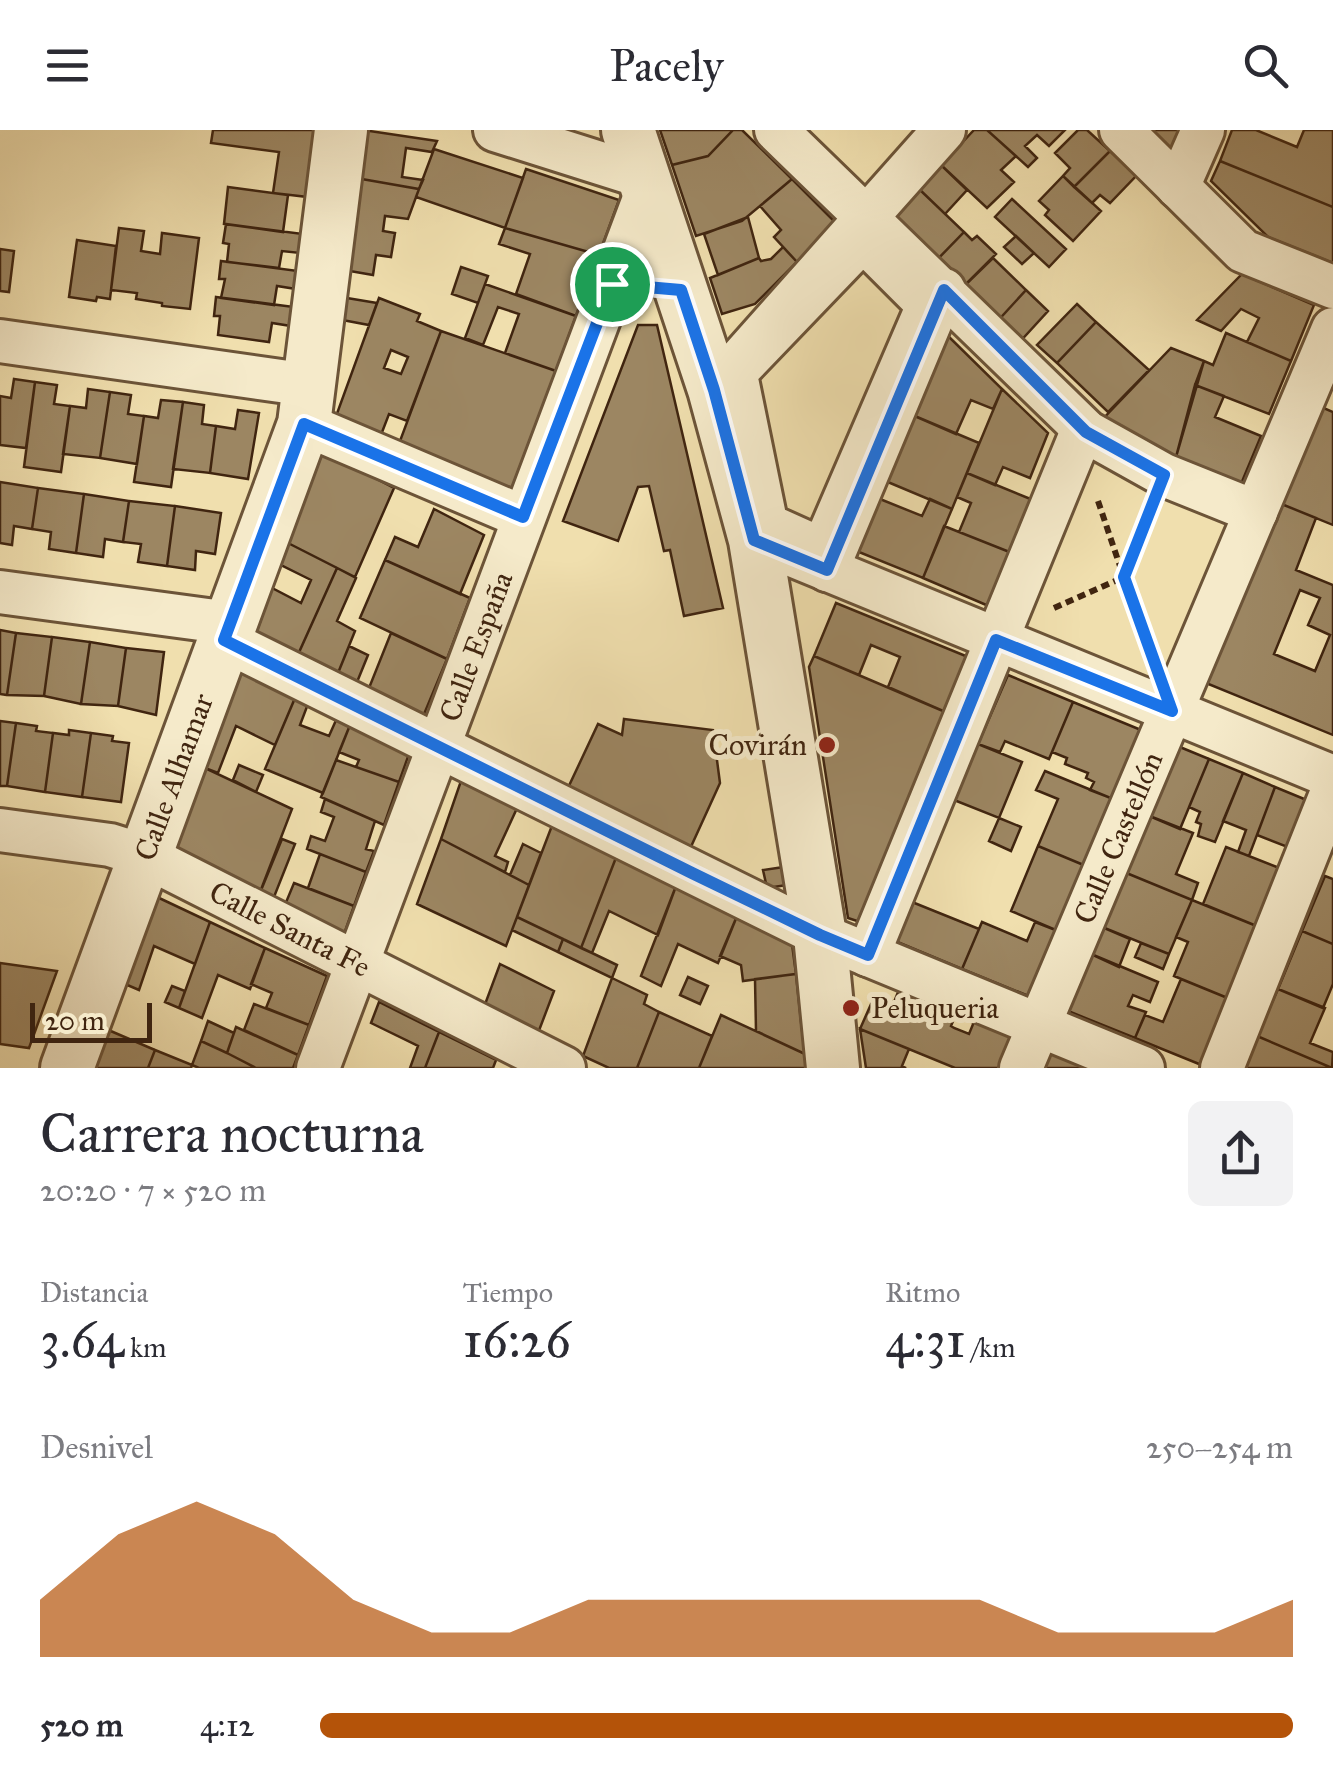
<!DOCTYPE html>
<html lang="es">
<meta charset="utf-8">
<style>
body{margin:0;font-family:"IM FELL Great Primer",serif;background:#f2f2f3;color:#2b2b33;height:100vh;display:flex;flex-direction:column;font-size:38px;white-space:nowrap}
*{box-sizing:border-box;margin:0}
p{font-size:32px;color:#7c7c81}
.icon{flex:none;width:55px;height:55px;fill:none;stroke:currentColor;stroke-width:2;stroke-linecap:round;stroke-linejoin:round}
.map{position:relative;height:938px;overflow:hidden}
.drawer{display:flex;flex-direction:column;background:#fff;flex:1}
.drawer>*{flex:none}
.scale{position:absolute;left:30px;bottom:25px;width:122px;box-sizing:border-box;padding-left:10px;border:5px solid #402510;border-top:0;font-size:28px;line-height:35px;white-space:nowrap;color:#402510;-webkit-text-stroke:8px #f5eaca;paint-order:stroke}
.pin{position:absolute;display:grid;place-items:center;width:85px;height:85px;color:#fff;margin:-42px;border:5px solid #fff;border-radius:50%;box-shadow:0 2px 10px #0007}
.round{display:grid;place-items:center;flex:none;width:105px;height:105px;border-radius:15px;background:#f2f2f3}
.summary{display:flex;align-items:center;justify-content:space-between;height:170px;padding:0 40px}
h1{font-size:55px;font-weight:600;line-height:75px}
.metrics{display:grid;grid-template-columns:repeat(3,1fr);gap:15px;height:170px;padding:10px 40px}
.metrics div{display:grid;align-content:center}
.metrics b{font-size:50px;font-weight:600}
.metrics small{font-size:28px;font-weight:400}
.metrics p{font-size:28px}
.chart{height:280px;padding:20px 40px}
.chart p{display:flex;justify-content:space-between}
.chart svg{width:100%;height:180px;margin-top:10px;fill:#b45309;opacity:.7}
ul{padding:0 40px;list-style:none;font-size:32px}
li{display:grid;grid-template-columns:160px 120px 1fr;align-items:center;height:75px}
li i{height:25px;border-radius:12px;background:#b45309}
header{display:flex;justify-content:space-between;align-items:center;height:130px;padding:0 40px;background:#fff;font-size:45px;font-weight:600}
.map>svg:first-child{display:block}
.building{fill:#9c8662;stroke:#402510;stroke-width:2.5;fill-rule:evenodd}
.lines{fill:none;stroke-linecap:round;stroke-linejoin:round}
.pedestrian-casing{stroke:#6c5438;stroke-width:38}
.minor-casing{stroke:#6c5438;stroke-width:48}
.tertiary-casing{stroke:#6c5438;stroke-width:58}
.path{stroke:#402510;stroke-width:6;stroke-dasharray:8 5;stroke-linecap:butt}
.pedestrian{stroke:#f5eaca;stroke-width:32}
.minor{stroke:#f5eaca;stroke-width:42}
.tertiary{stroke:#f5eaca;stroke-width:52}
.route-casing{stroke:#fff;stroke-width:20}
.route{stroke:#1a73e8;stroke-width:12}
.poi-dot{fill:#8f2418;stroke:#f5eaca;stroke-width:4}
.labels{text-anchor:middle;stroke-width:10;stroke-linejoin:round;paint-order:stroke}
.street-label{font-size:30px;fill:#402510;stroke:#f5eaca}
.poi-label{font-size:30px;fill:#402510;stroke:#f5eaca;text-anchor:end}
</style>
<header><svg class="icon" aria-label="menu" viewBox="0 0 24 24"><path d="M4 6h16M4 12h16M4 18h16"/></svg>Pacely<svg class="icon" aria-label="search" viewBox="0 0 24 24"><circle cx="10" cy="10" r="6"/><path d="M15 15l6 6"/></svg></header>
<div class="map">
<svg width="1333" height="938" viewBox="0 0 1333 938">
<rect width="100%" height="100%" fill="#f0dfae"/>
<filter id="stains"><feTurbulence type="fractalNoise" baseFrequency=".002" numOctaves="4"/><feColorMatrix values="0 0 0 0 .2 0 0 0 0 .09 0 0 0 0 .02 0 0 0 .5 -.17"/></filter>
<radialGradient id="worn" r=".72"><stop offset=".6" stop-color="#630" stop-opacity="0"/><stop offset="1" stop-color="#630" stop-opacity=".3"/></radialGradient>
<!-- building -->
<path class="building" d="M213,0h103l-8,67 -35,-4 6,-41 -68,-9z
M363,0l74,11 -5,11 -26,-4 -4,29 21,3 -4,9 -63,-11z
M660,0h73l-25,26 -36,9z
M733,0h9l50,49 -50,42 -46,15 -24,-71 36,-9z
M974,0h13l29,26 -15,14 13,12 -27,26 -46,-43z
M987,0h78l-16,16 -12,-11 -12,11 12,12 -9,9z
M1078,0h9l23,21 -36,36 -11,-11 7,-8 -15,-15z
M1142,0h42l-12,28z
M1232,0h24l41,17 7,-17h29v77l-113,-46z
M434,19l89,29 -18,50 -89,-31z
M1110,21l26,25 -26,27 -10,-8 -8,8 -18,-16z
M1220,31l113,46v56l-65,-26 -57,-56z
M941,35l26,25 -22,24 -27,-26z
M526,39l93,31 -20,55 -94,-27z
M1063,46l38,35 -28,30 -28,-26 4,-5 -10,-9z
M356,48l63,11 -11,30 -23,-3 -2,15 12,2 -4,24 -15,-2 -3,20 -29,-5z
M792,49l44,44 -39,39 -23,-25 7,-7 -21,-24z
M228,57l60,8 -5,37 -59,-8z
M918,58l46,44 -33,34 -46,-43z
M1012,69l54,50 -17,18 -54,-50z
M748,87l11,41 -41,17 -14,-41z
M226,94l77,10 -3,19 -18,-2 -3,17 -52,-6 2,-18 -6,-1z
M119,98l25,3 -3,20 19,3 2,-21 37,5 -9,71 -28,-3v-3l-26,-4 1,-6 -26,-3z
M505,98l94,27 -23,61 -60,-22 14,-40 -31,-10z
M964,102l8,8 5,-4 19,18 -38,38 -27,-26z
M1016,106l18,17 -12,11 -18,-17z
M77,110l39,6 -6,53 -13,-2 -1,4 -27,-4z
M783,117l14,15 -42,42 -33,10 -12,-36 49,-20 2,3 10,-2z
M0,119l14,2 -5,41 -9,-1z
M993,128l33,32 -32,35 -36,-33z
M221,131l77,10 -2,18 -19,-3 -3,19 -53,-7 4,-19h-6z
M461,137l27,9 -10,27 -26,-9z
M1242,144l72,31 -23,56 -44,-19 12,-24 -18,-9 -20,22 -24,-11z
M485,154l91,32 -20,55 -51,-18 14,-39 -21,-7 -15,38 -18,-7z
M1026,160l22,21 -32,35 -22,-21z
M216,167l78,10 -3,19 -19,-3 -3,19 -51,-7 2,-19h-6z
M341,167l36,6 -8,22 -32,-6z
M379,168l41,16 -3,7 24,10 -34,90 -18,-7 -10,26 -44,-21zM391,220l17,7 -7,17 -17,-6z
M1077,174l19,18 -39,41 -20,-18z
M1096,192l53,48 -41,42 -51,-49z
M638,195h19l66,283 -39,8 -14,-66 -6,1 -15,-65 -11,1 -20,54 -55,-20z
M441,201l115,40 -49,130 -110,-52z
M944,202l58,57 -9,20 -22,-9 -15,34 -46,-20z
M1226,203l65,28 -22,53 -74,-29 9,-24 9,4z
M1171,218l33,13 -28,96 -78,-33z
M14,249l21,3 -9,66 -26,-3v-49l11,2z
M35,252l22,3 -3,19 16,2 -9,66 -37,-5z
M1195,255l29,11 -9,21 46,19 -20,48 -65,-27z
M88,259l22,3 -10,66 -37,-4 7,-48 16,2z
M1002,259l46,44 -18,45 -27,-11 -8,18 -28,-12z
M110,262l21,3 -3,19 16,2 -7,48 -37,-6z
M161,270l22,2 -12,85 -37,-5 10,-66 14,2z
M183,272l21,3 -2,19 14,2 -6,47 -37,-4z
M1319,276l14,6v113l-54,-22z
M238,280l21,3 -11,66 -38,-6 6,-47 19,3z
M910,284l69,29 -27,66 -69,-29z
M323,321l71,37 -39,89 -67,-34z
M967,343l66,27 -21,53 -53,-21 12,-29 -14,-6z
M0,352l38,6 -6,41 -18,-3 -2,19 -12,-2z
M38,358l46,6 -8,59 -27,-4 2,-17 -19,-3z
M84,364l45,7 -6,41 -18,-3 -2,18 -27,-4z
M875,367l47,19 8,-17 22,10 -29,69 -69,-28z
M129,371l46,5 -8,60 -29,-4 3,-18 -18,-2z
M1279,373l37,15 -20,52 37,15v150l-127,-52zM1300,460l20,8 -12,27 22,10 -15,36 -41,-17z
M175,376l46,7 -6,41 -19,-3 -1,19 -28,-4z
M434,379l50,26 -24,59 -75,-34 10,-23 23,10z
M944,396l68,27 -21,54 -68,-29z
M288,413l49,25 -41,91 -42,-20 18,-51 29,15 10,-23 -30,-15z
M385,430l85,38 -23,61 -87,-41z
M337,438l19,10 -19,43 18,10 -19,47 -40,-19z
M836,473l137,56 -23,55 -62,-27 12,-30 -29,-12 -12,30 -45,-19z
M0,500l16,3 -9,62 -7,-1z
M16,503l36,4 -8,59 -37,-1z
M391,503l56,26 -25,60 -55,-26z
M52,507l38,5 -9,62 -37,-8z
M90,512l36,6 -8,58 -37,-2z
M349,516l19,9 -13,32 -19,-9z
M126,518l38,4 -8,63 -38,-9z
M814,526l136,58 -87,209 -15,-5 -39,-251z
M241,542l54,26 -20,47 -39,-19 -18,47 -13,-5z
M1008,545l65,27 -24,57 -44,-18 -5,11 -22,-8z
M295,568l13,6 -8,21 29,11 8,-18 13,7 -27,68 -58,-24z
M1073,572l68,28 -28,69 -23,-9 4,-8 -8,-4 2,-5 -23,-9 2,-6 -15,-6z
M624,589l89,11 7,53 -31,68 -122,-61 31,-66 24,11z
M0,591l16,2 -9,63h-7z
M16,593l21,3 -1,5 17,2 -8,59 -38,-6z
M350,595l59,29 -10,28 -43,-15 3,-7 -20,-8z
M69,600l22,3 -9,64 -37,-5 8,-59 16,2z
M91,603l22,3 -1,5 17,2 -8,59 -39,-5z
M978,614l44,18 -23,56 -45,-18z
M1175,615l34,14 -29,70 -33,-14z
M1209,629l34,14 -28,69 -17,-6 3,-12 -5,-2 4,-10 -11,-5z
M336,630l63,22 -15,43 -63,-28z
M239,635l24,10 -7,17 -23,-12z
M205,638l87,41 -35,91 -86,-40z
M1045,641l68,28 -27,67 -48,-20 20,-47 -22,-9z
M1243,643l32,14 -26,69 -11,-4 8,-22 -23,-9z
M462,648l56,28 -23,50 13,6 -3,10 -64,-33z
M1275,657l34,14 -19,47 -33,-13z
M325,669l50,22 -9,28 8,2 -8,21 -59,-23 4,-13 14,5 9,-24 -13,-5z
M1147,685l46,18 -17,41 22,9 -6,17 -68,-28z
M999,688l22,9 -10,24 -22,-10z
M553,693l64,32 -36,93 -64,-31z
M282,709l13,5 -25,63 -13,-7z
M441,709l88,46 -23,61 -89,-42z
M523,714l18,9 -12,32 -19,-10z
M1038,716l48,20 -28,65 -47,-20z
M1226,717l56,22 -23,58 -56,-23z
M320,724l46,18 -12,34 -46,-18z
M617,725l59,31 -18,49 -49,-24 -17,42 -11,-5z
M784,737l3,18 -20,3 -4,-18z
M1124,742l68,28 -23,54 -67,-27z
M1325,746l8,3v65l-31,-13z
M294,753l60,23 -12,34 -60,-28z
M676,756l61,30 -19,47 -40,-19 -17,42 -20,-10z
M157,767l53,25 -15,42 -41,-18 -15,44 -14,-6z
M1192,770l67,27 -29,72 -56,-23 14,-34 -12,-5z
M912,772l67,27 -17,40 -67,-28z
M737,786l55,28 4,30 -53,7 -2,-16 -21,-9z
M517,787l46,22 -5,13 -46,-22z
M210,792l55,26 -15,41 -32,-14 -16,43 -23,-10z
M982,792l45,19 8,-19 23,9 -27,66 -69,-28z
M1102,797l28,12 -11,28 -28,-13z
M1302,801l31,13v40l-10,24 -45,-19z
M563,809l54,26 -5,13 -54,-26z
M1141,813l28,11 -6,15 -28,-12z
M265,818l62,28 -18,49 -43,-17 6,-15 -21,-9z
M1091,824l67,28 -8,20 -17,-7 -5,11 18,6 -11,26 -67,-27z
M0,833l57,8 -28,77 -29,-4z
M500,834l54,27 -19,50 -54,-26z
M796,844l5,48 4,32 -49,-23 -1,-52z
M688,847l20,9 -8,18 -20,-9z
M612,848l35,17 -3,9 15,8 -22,56h-28l-26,-12z
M1181,849l49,20 -26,67 -69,-28 10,-23 18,7z
M901,855l57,24 -7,17 3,2 15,6 7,-17 41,17 -15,34h-47l-95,-39 15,-34 19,7z
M172,856l13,5 -6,17 -14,-6z
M1278,859l47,19 -15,35 23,9 -1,16 -75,-32z
M379,872l60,30 -14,36h-15l8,-22 -47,-23z
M254,874l55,21 -11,30 -54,-25z
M659,882l53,24 -13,32h-62z
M721,885l84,39 2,14h-108z
M208,891l26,12 -7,20 -26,-12z
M236,897l62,28 -5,13h-37l-29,-15z
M106,899l49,21 -7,18h-57z
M860,899l49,20 -7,17 4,2h-40z
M439,902l57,28 -3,8h-68z
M1257,906l75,32h-88z
M201,911l26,12 29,15h-57l-7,-3z
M1052,914l56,24h-65z
M155,920l37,15 -1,3h-43z"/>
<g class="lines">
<defs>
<path id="pedestrian" d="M863,117l59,59 -102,237 -49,-22 -30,-147z"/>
<g id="minor">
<path d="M495,0l149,47"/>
<path d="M776,0l311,302 77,43 92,37"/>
<path d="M1121,0l122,121 90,36"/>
<path d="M1178,57l25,-57"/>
<path d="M0,211l309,44"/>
<path d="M714,259l230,-259"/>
<path d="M304,294l219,93"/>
<path d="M755,410l578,237"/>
<path d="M827,440l117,-280"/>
<path d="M0,462l230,31"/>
<path d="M224,510l596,295 323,133"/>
<path id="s1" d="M0,700l110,15 35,11 419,212"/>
<path d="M868,825l210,-514 9,-9"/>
<path id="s2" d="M318,938l330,-880"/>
<path id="s3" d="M1021,938l312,-739"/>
<path d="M1222,938l111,-279"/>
</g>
<g id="tertiary">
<path d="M628,0l86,259 41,151 65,395 13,133"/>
<path id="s4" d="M67,938l237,-644 37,-294"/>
</g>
</defs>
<!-- pedestrian casing -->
<use href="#pedestrian" class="pedestrian-casing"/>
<!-- minor casing -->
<use href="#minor" class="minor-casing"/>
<!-- tertiary casing -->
<use href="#tertiary" class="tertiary-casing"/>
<!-- path -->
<path class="path" d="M1098,371l52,154
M1054,478l70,-31 26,-66"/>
<!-- pedestrian -->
<use href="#pedestrian" class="pedestrian"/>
<!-- minor -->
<use href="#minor" class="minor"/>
<!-- tertiary -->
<use href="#tertiary" class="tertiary"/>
</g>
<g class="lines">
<defs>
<path id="route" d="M612,154l69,6 33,100 40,150 73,30 117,-280 142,142 78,43 -40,102 48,134 -176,-71 -128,315 -48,-20 -128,-62 -468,-233 80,-216 219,93z"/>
</defs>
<!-- route casing -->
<use href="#route" class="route-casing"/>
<!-- route -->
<use href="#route" class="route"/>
</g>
<!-- markers -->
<g class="poi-dot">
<circle cx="827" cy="615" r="10"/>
<circle cx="851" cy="878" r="10"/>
</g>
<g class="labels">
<!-- street labels -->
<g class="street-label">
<text dy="10" stroke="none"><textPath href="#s2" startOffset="450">Calle España</textPath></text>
<text dy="10" stroke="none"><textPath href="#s4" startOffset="310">Calle Alhamar</textPath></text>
<text dy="10" stroke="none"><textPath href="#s3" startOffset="250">Calle Castellón</textPath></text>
<text dy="10" stroke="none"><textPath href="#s1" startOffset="310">Calle Santa Fe</textPath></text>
</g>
<!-- poi labels -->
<g class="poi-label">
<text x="807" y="625">Covirán</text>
<text x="871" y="888" text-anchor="start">Peluqueria</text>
</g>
</g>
<rect width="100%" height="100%" filter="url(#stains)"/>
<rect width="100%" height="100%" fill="url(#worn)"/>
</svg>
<div class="scale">20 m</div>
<div class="pin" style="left:612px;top:154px;background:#1e9e55"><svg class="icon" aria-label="arrive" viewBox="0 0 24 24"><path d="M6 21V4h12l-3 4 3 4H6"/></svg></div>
</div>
<section class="drawer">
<div class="summary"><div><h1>Carrera nocturna</h1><p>20:20 · 7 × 520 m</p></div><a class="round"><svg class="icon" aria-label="share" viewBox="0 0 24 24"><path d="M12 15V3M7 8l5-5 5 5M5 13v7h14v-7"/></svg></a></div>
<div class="metrics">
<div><p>Distancia</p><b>3.64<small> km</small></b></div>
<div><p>Tiempo</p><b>16:26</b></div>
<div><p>Ritmo</p><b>4:31<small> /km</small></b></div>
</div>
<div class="chart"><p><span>Desnivel</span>250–254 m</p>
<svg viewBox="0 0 160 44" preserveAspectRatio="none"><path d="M0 44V30L10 14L20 6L30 14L40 30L50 38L60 38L70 30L80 30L90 30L100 30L110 30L120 30L130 38L140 38L150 38L160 30V44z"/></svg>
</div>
<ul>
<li><b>520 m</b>4:12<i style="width:100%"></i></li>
</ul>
</section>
